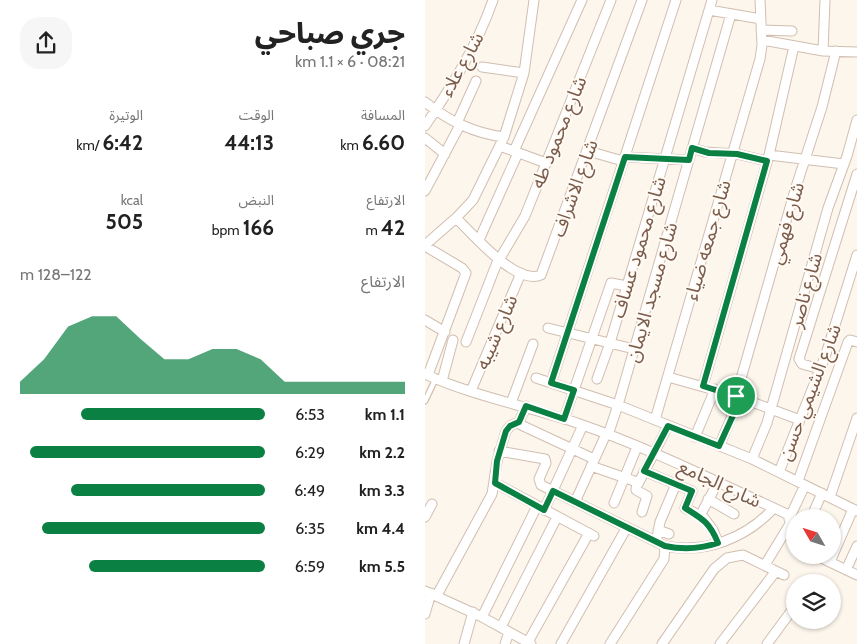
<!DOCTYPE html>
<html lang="ar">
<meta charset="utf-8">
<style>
body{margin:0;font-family:Cabin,"Noto Sans Arabic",sans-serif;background:#f6f6f6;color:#222;direction:rtl;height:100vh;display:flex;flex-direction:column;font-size:19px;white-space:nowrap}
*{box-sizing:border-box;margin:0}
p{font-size:16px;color:#767676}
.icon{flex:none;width:28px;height:28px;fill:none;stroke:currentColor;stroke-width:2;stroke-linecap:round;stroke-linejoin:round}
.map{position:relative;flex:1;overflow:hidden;direction:ltr}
.drawer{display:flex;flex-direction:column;background:#fff;width:425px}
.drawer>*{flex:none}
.needle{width:32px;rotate:309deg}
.buttons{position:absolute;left:361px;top:509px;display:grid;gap:10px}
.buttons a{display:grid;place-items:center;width:55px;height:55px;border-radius:50%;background:#fff;box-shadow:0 1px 4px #0004;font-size:25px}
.pin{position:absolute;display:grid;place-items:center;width:42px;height:42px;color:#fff;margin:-21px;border:2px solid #fff;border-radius:50%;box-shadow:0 1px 5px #0007}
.round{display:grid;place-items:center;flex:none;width:52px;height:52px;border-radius:20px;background:#f6f6f6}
.headline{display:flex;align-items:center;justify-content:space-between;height:85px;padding:0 20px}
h1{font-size:28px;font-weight:800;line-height:38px}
.figures{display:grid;grid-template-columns:repeat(3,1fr);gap:8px;height:85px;padding:5px 20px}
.figures div{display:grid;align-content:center}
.figures b{font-size:21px;font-weight:800}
.figures small{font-size:14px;font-weight:400}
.figures p{font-size:14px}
.chart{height:140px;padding:10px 20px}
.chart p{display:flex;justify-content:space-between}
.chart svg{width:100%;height:90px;margin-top:5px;fill:#0b8043;opacity:.7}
ul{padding:0 20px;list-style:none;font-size:16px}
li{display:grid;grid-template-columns:80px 60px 1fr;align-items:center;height:38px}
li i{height:12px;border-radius:6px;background:#0b8043}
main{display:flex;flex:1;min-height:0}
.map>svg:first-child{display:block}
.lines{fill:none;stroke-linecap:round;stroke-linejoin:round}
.service-casing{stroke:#d1beb0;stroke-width:7}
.minor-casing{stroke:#d1beb0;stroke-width:11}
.service{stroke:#fff;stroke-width:4.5}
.minor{stroke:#fff;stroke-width:9}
.route-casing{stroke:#fff;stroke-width:10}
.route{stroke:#0b8043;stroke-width:6}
.labels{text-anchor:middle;stroke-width:4;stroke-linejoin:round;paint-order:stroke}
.street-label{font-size:19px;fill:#7a5c4d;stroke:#fffaf3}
</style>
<main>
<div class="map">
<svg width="432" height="644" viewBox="0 0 432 644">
<rect width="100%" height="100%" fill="#fdf6ec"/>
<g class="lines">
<defs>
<path id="service" d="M0,401l11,-23"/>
<path id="minor" d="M284,10l52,9
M336,30l31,1
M337,40l61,11 34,1
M398,51l2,-51
M57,67l42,6
M0,102c24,19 48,31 79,35
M32,123l19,-42
M0,126c27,-40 52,-80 68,-126
M0,138l20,16
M75,146l46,17
M267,148l13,4 32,2 30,7
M89,151l68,-151
M163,151l35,10
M344,155l75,9
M200,157l64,3
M0,191l35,-66
M31,218c17,16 60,68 85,57l101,-275
M54,240l39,-87
M0,245l31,-27 17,-18 31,-63 20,-64 10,-73
M0,246l37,22 4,5 -38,102
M74,260l26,-44 86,-216
M0,320l20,12
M123,328l86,21
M41,342l32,-82
M395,369l-18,-5 -3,-5 58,-185
M0,374c48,22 102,32 152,49 73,25 142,60 212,92
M243,377l68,19 64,24
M111,378l82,27 134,54 105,52
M172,379l13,-36 102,-343
M17,381l11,-41
M126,383l125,-383
M278,386l66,-231 25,-109
M46,391l50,-118
M311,396l59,-206 27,-83 14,-56
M86,403l22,-59
M101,406l-7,16 2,3 73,34
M139,419l47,-136 16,3
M230,420l105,-361 2,-14 -2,-45
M183,435l10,-30 113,-391
M270,437l20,-48
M294,446l21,-48
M74,451l46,8 1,4 -7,16 2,6 124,61c41,8 81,-8 109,-38
M327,459l15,-36 61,-215 19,-52 10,-36
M166,466l46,16 -1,8 11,6 -5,16
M219,471l48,20 -7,17 16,8
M354,472l46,-115 32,-102
M373,481l50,-139 2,-2 7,2
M293,482l-17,32 12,16 5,13
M70,483l99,53
M213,484l30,-58
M405,497l27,-79
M283,499l26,15
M150,502l31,-68
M189,503l23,-56
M119,510l39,-85
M0,517l7,-13
M386,518l11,-25
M364,519l16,-34
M233,530l11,4
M231,542l4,-20 16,-38
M390,555l42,20
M405,562l23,-53
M340,565l26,-43
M421,570l11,-24
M0,591l57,26 49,27
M12,595l55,-101 5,-33 9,-30 4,-5 9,-4
M0,614l6,-21
M57,617l55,-111
M76,627l56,-110
M103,642l61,-109
M39,644l9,-32
M80,644l4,-12
M136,644l66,-117
M185,644l54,-85 1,-13
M237,644l52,-75 13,-11 16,-3 41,20
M295,644l56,-73
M342,644l28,-38"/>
</defs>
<!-- service casing -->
<use href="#service" class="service-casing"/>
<!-- minor casing -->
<use href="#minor" class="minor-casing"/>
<!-- service -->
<use href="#service" class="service"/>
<!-- minor -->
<use href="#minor" class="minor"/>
</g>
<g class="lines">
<defs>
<path id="route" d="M267,148l17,5 28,1 30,7 -64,225 38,12 -22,48 -51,-20 -24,45 48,20 -7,17c18,11 25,15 33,35 -18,6 -34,7 -53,3l-112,-55 -9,19 -49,-27 2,-22 9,-30 4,-5 9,-4 7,-16 38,13 10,-29 -23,-7 74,-226 64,3z"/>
</defs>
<!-- route casing -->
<use href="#route" class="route-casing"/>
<!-- route -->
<use href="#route" class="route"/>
</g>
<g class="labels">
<!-- street labels -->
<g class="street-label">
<text transform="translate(36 64) rotate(-61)" y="7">شارع علاء</text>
<text transform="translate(133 132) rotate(-68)" y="7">شارع محمود طه</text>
<text transform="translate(149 188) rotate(-70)" y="7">شارع الاشراف</text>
<text transform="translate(361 223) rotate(-74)" y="7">شارع فهمي</text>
<text transform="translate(282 240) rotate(-74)" y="7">شارع جمعه ضياء</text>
<text transform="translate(213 247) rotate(-73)" y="7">شارع محمود عساف</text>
<text transform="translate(380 290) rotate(-74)" y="7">شارع ناصر</text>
<text transform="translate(226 292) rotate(-74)" y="7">شارع مسجد الايمان</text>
<text transform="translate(71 332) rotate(-67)" y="7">شارع شيبه</text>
<text transform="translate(384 392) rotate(-69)" y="7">شارع الشيمي حسن</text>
<text transform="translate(295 483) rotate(25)" y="7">شارع الجامع</text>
</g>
</g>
</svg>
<div class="buttons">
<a><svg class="needle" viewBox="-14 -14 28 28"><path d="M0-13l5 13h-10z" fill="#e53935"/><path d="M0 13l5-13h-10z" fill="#767676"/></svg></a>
<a><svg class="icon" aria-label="layers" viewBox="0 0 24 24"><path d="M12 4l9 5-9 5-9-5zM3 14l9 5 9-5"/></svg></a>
</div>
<div class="pin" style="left:311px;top:396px;background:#1e9e55"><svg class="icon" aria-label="arrive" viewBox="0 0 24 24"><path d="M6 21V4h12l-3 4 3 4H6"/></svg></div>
</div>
<section class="drawer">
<div class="headline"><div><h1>جري صباحي</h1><p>08:21 · 6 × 1.1 km</p></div><a class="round"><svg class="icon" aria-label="share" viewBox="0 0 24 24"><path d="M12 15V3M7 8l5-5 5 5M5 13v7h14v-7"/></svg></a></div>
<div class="figures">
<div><p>المسافة</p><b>6.60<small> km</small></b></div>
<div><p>الوقت</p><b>44:13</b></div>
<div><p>الوتيرة</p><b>6:42<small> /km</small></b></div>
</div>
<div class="figures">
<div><p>الارتفاع</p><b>42<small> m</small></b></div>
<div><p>النبض</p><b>166<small> bpm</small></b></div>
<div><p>kcal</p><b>505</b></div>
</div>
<div class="chart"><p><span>الارتفاع</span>122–128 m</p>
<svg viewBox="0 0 160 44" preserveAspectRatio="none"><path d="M0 44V38L10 27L20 11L30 6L40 6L50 17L60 27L70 27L80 22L90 22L100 27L110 38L120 38L130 38L140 38L150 38L160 38V44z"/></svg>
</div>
<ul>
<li><b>1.1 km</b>6:53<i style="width:75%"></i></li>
<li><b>2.2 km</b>6:29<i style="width:96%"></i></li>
<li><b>3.3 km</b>6:49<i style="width:79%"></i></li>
<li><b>4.4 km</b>6:35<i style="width:91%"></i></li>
<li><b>5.5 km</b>6:59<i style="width:72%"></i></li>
</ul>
</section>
</main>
